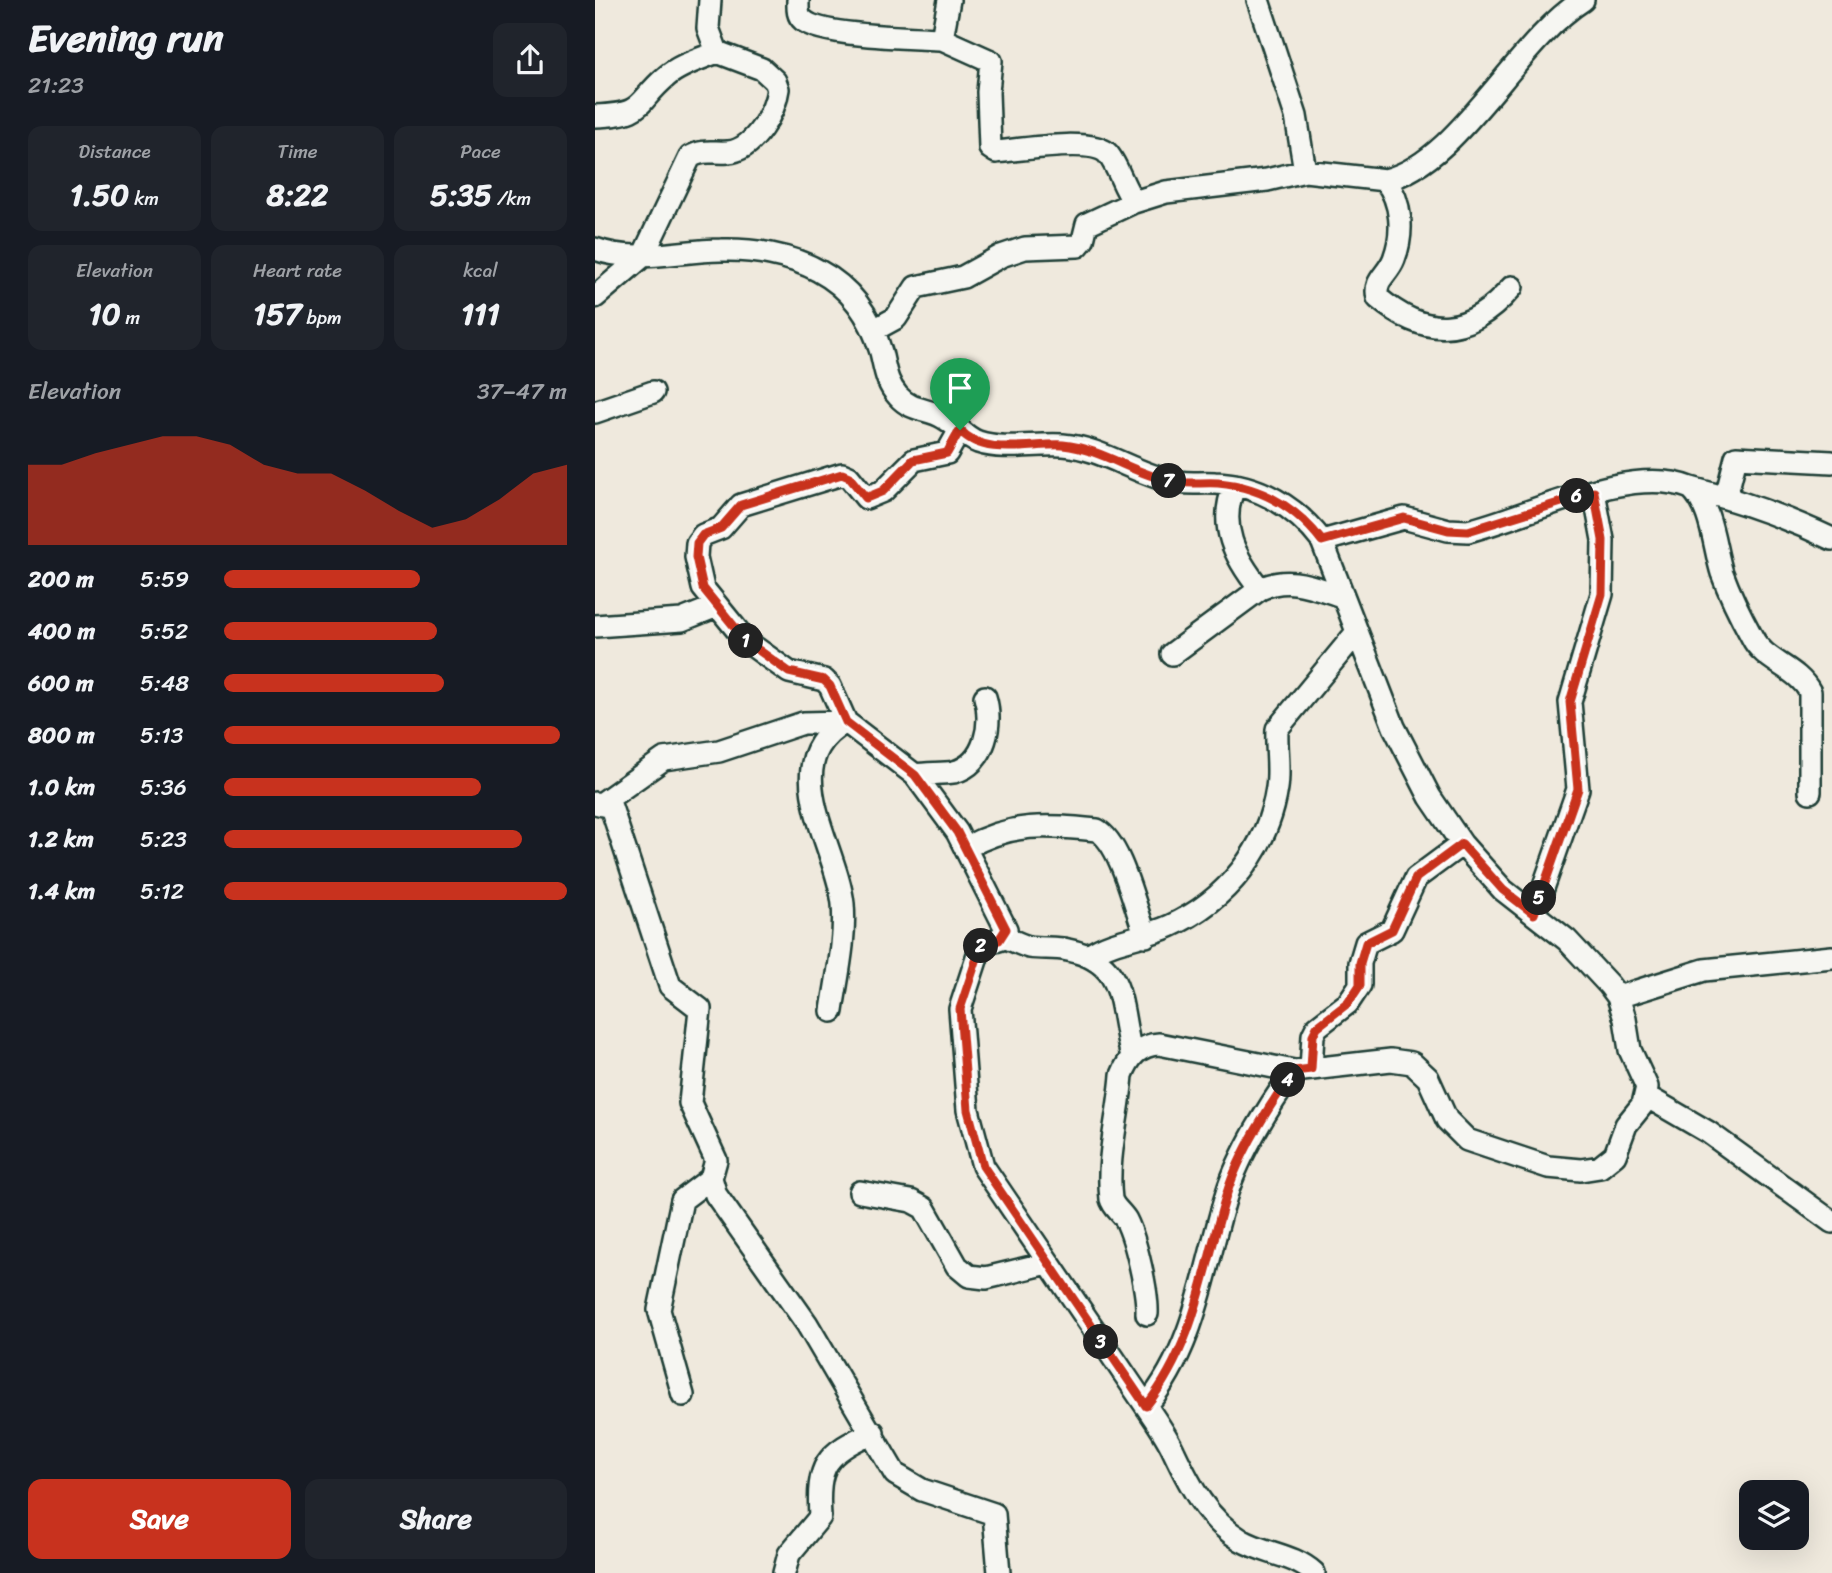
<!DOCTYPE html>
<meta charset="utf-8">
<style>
body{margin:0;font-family:Sriracha,sans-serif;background:#20242c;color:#f1f3f6;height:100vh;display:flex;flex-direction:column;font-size:26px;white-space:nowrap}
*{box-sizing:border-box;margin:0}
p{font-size:23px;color:#9ea1a6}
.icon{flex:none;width:38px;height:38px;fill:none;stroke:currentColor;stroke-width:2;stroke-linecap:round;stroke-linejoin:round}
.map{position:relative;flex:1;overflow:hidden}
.panel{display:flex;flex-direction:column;background:#171b24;width:595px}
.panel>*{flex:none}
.fabs{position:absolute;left:1144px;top:1480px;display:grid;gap:14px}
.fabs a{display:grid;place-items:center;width:70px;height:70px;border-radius:14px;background:#171b24;box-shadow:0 7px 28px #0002;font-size:35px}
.pin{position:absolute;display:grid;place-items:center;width:60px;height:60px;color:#fff;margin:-72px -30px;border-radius:50% 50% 50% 0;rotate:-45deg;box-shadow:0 0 7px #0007}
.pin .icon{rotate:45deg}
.km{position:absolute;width:35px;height:35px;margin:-18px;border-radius:50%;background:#222;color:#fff;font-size:19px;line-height:35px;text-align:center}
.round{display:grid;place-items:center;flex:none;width:74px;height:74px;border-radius:14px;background:#20242c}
.summary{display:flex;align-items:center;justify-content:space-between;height:119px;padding:0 28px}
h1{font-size:38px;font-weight:800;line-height:52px}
.metrics{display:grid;grid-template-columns:repeat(3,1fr);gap:10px;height:119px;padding:7px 28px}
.metrics div{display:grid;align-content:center;border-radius:14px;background:#20242c;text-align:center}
.metrics b{font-size:30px;font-weight:800}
.metrics small{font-size:19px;font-weight:400}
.metrics p{font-size:19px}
.chart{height:196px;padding:14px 28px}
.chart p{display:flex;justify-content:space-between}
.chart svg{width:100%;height:126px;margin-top:7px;fill:#c8321e;opacity:.7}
.action{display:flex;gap:14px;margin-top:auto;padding:14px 28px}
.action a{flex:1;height:80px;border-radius:14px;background:#c8321e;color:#fff;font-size:28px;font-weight:800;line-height:80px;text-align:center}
.action a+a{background:#20242c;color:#f1f3f6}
ul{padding:0 28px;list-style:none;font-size:23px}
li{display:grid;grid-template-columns:112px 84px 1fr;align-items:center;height:52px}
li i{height:18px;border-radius:9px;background:#c8321e}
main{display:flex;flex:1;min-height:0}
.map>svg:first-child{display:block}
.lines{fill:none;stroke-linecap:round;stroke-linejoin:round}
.minor-casing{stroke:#1f3d34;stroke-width:26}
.minor{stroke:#f6f6f2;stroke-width:21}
.route-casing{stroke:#fff;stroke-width:14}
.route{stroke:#c8321e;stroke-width:9}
</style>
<main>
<section class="panel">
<div class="summary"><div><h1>Evening run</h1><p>21:23</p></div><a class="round"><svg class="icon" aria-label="share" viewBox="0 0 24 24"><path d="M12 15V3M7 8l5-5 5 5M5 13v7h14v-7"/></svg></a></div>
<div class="metrics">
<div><p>Distance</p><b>1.50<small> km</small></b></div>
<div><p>Time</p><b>8:22</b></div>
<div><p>Pace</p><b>5:35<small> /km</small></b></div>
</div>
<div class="metrics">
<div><p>Elevation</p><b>10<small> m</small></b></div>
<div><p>Heart rate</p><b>157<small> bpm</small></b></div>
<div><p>kcal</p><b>111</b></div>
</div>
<div class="chart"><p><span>Elevation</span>37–47 m</p>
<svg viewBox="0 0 160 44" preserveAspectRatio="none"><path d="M0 44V16L10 16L20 12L30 9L40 6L50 6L60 9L70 16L80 19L90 19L100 25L110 32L120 38L130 35L140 28L150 19L160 16V44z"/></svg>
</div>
<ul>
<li><b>200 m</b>5:59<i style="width:57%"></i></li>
<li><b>400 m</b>5:52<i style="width:62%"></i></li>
<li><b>600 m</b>5:48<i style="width:64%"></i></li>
<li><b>800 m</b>5:13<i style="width:98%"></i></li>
<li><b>1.0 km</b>5:36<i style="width:75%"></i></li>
<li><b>1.2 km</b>5:23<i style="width:87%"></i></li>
<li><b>1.4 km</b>5:12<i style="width:100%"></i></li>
</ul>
<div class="action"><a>Save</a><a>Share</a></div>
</section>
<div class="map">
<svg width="1237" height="1573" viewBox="0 0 1237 1573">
<rect width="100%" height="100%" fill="#efe9dd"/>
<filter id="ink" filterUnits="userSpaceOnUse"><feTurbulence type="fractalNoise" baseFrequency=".0143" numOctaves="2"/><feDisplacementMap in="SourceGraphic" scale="14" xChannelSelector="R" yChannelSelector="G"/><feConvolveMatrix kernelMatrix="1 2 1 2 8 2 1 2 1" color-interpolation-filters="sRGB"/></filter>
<g filter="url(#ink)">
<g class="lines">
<defs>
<path id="minor" d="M203,0c0,8 -1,15 5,20 16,16 115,18 139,19
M354,0l-7,39 49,22 -3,31 2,56 6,4c23,-2 97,-15 112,2 11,14 15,33 26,48
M663,0l38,116 9,55
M0,116c52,-2 39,-12 72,-40 14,-12 34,-17 50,-24
M790,180c17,22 19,53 9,79 -6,16 -21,21 -16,39 50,42 93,37 134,-11
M0,249c41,15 84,1 126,1 31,-1 70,5 98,21 32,17 52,46 62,81 4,16 5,31 17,44 14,16 30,12 46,22 13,7 20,19 34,24 28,9 56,1 85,3 38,3 68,26 104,35 16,5 31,2 48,3 44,1 81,24 107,58l72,186 36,70 32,47 41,46 64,50 42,45 9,12 7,22 5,31 17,37 -4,17 -17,21 -11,30 -15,12 -19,3 -33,-3 -81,-27 -20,-20 -19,-42 -16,-15 -21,-3 -97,11c-24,33 -55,83 -67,122 -23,73 -30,152 -81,213 10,15 21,30 28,46 16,34 33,67 67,88 24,14 52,14 73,33
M0,297l48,-41 47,-99c13,-8 23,-4 38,-5 26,-2 47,-40 50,-63l-3,-8 -13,-12 -45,-17 -9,-24 2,-28
M279,330l22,-12 20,-31 47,-10 38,-21 24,-8 53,-2 5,-6 4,-16 47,-22 32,-10 101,-12 38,-9 80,9c74,-17 130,-137 198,-180
M0,412l58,-20
M365,430l-13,23 -33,7 -31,31 -17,7 -17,-21 -7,-3 -101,31 -20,23 -18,7 -6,8 -1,14 7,31 43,53 43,31 35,8 6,6 16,36 69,53 42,57 49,97 -7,11 -18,5 -21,64 8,101 15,56 163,240
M640,485c-18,40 0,73 25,104
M1096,488c49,13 95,29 141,51
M1131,497l10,-40 96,5
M727,541l82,-23 44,12 20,1c62,-15 161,-68 223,-43 21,19 23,60 31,85 8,22 19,44 30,64 12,25 45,30 58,55v100
M0,626l87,-6 35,-14
M577,654l88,-65c29,-14 53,-2 82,7
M320,775c13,-2 27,-1 39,-3 32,-8 39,-50 31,-75
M0,803l16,4 59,179 30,23 -10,94 26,57 -5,18 5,17 91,129 88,150 27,16 72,24 5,59
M7,803l62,-44 55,-8 84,-28 41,-1
M370,848c47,-26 81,-23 132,-18 25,14 38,79 49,106
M939,914l44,-125 -8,-87 32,-108 1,-54 -9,-48
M409,937c8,3 17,8 25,10 13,2 26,0 39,3 61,12 50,57 64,106
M495,955c24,-16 54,-17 80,-29 56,-25 98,-77 107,-138 3,-20 -1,-39 0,-59l80,-97
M1023,997l86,-27 128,-13
M237,1011c5,-34 14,-72 11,-107 -6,-59 -70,-142 3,-182
M716,1069l2,-34 4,-8 31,-24 12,-18v-22l6,-20 26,-13 24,-52 46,-34
M1051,1096l62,36 124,90
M265,1192l51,9 13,7 33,58 12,10 17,2 62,-15
M552,1314c1,-21 -11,-74 -21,-94 -4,-7 -13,-13 -15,-21 -5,-41 8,-83 11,-124 7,-18 17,-30 37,-31l135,27
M88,1395l-24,-85 23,-110 29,-22
M189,1573l5,-19 31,-37c-3,-53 5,-63 53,-85"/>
</defs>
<!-- minor casing -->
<use href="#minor" class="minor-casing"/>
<!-- minor -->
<use href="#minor" class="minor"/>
</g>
</g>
<g class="lines" filter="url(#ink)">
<defs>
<path id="route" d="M365,430c24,28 73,13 103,15 39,4 69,28 107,36 16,4 32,1 48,2 44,4 78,24 104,58l82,-23 44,12 20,1 126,-39 9,48 -1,54 -32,108 8,87 -44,125 -31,-24 -41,-46 -46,34 -24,52 -26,13 -6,20v22l-12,18 -31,24 -4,8 -2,34 -17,2c-24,33 -55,83 -67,122 -23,73 -31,151 -81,213l-163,-240 -15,-56 -8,-101 21,-63 18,-6 7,-11 -49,-97 -42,-57 -69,-53 -16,-36 -6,-6 -35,-8 -43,-31 -43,-53 -7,-31 1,-14 6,-8 18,-7 20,-23 101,-31 7,3 17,21 17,-7 30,-31 34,-7z"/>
</defs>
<!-- route casing -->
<use href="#route" class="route-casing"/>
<!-- route -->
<use href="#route" class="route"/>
</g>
</svg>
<div class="fabs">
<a><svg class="icon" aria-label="layers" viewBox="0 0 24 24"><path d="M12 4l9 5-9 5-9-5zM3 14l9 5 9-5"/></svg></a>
</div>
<div class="pin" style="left:365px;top:430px;background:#1e9e55"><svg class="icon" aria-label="arrive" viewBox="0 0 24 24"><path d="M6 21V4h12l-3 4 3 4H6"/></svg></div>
<b class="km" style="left:151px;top:641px">1</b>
<b class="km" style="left:386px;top:946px">2</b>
<b class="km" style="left:506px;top:1342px">3</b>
<b class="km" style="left:693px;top:1080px">4</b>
<b class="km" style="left:944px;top:898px">5</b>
<b class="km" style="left:982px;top:496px">6</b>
<b class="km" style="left:574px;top:481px">7</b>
</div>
</main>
